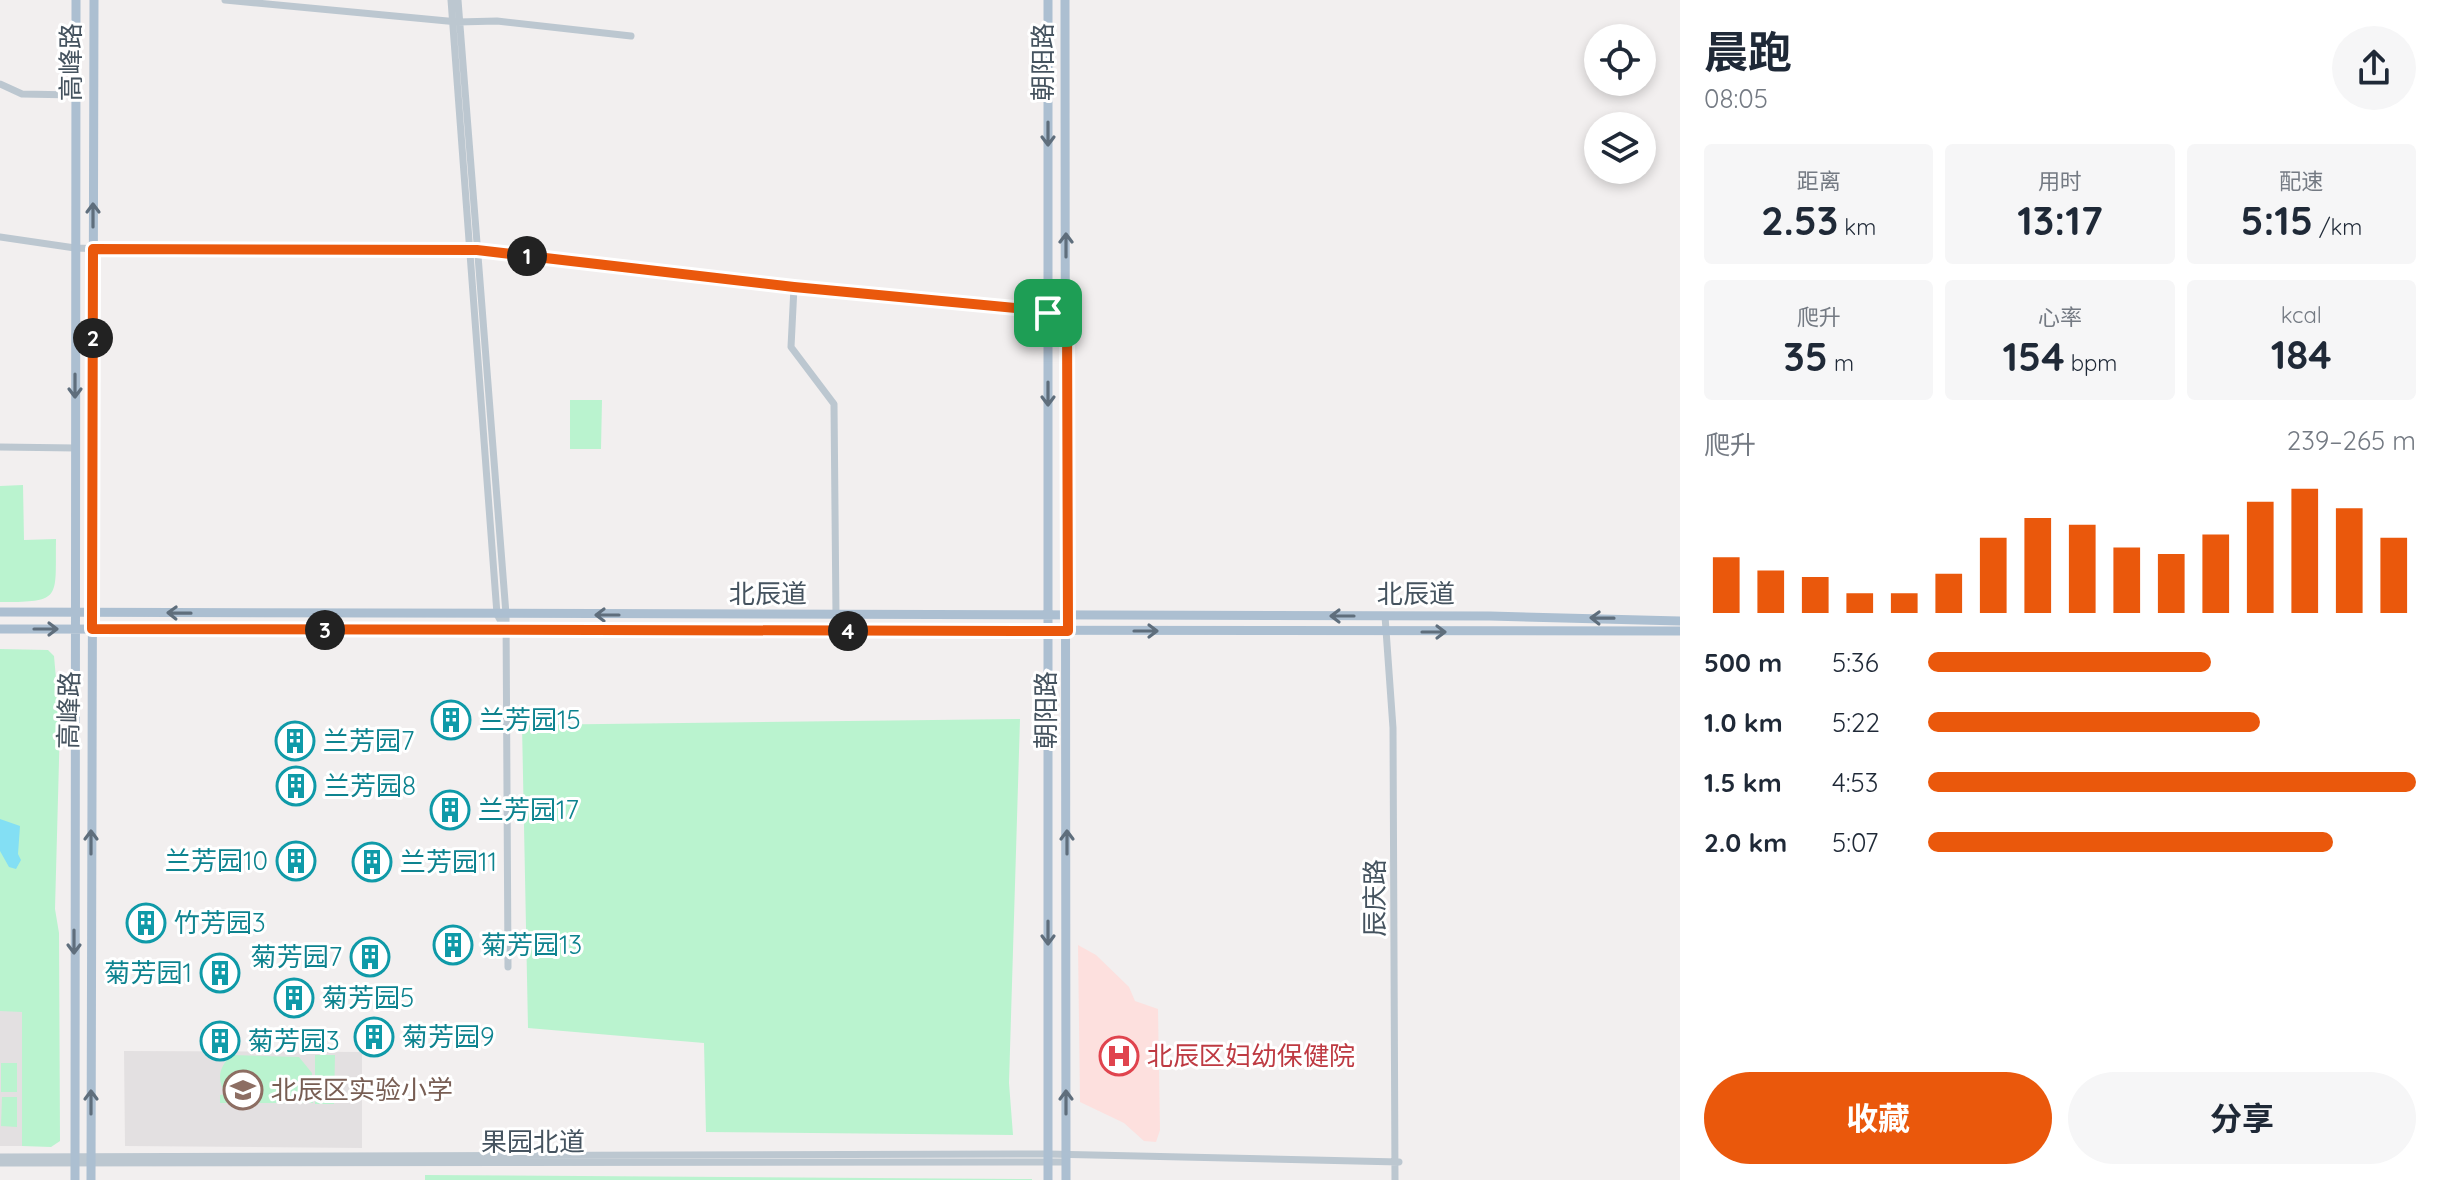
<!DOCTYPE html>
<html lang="zh">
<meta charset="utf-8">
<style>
body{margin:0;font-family:Quicksand,"Noto Sans SC",sans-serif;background:#f6f6f7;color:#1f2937;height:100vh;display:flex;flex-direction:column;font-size:30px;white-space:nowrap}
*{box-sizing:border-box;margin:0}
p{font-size:26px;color:#747a83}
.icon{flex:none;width:44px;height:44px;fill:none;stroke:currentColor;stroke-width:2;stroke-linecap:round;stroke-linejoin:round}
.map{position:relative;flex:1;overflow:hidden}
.drawer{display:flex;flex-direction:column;background:#fff;width:760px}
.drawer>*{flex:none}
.buttons{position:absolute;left:1584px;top:24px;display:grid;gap:16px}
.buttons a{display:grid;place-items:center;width:72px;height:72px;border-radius:50%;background:#fff;box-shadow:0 4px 12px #0003;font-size:40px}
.pin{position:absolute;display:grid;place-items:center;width:68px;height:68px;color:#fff;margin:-34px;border-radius:16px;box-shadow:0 4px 12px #0006}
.km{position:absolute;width:40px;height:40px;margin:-20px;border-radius:50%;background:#222;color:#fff;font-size:22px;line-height:40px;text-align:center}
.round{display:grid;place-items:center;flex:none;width:84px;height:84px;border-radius:42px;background:#f6f6f7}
.overview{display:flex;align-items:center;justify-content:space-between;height:136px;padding:0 24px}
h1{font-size:44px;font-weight:700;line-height:60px}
.metrics{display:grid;grid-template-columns:repeat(3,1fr);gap:12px;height:136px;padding:8px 24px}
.metrics div{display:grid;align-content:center;border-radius:8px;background:#f6f6f7;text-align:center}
.metrics b{font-size:40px;font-weight:700}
.metrics small{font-size:22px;font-weight:400}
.metrics p{font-size:22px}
.chart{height:224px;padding:16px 24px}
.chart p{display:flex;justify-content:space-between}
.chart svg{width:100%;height:144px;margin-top:8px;stroke:#ea580c;stroke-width:6}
.button{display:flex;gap:16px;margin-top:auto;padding:16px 24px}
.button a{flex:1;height:92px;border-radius:48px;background:#ea580c;color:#fff;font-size:32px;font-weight:700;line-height:92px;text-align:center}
.button a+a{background:#f6f6f7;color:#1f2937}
ul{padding:0 24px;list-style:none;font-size:26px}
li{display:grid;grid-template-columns:128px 96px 1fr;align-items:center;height:60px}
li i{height:20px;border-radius:10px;background:#ea580c}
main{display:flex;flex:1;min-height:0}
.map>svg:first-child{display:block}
.education{fill:#e3e0e1}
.medical{fill:#fde0de}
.green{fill:#baf3cf}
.water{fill:#83dff4}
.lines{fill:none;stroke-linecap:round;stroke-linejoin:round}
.minor{stroke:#bcc7d0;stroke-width:7}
.major{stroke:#acbfd1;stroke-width:9}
.oneway{stroke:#5f6e7c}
.route-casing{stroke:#fff;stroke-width:16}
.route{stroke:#ea580c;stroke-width:10}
.labels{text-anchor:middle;stroke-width:6;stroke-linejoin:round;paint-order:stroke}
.street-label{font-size:26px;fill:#45535f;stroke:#fff}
.culture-label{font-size:26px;fill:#0d838f;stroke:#fff;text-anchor:start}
.health-label{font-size:26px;fill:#be3a42;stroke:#fff;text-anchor:start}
.education-label{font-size:26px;fill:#785e54;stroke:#fff;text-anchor:start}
</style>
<main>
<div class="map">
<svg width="1680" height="1180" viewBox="0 0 1680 1180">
<rect width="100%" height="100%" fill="#f2efef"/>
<!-- education -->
<path class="education" d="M0,1011h22v135h-22z
M124,1051l238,1v96l-237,-2z"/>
<!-- medical -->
<path class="medical" d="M1078,945l18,10 33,32 6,14 23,8 2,121 -4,12 -12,-1 -20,-18 -44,-21z"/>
<!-- green -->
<path class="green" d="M570,400h32l-1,49h-31z
M23,485l1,55 32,-1c-1,60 7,63 -56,63v-116z
M0,649l48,1 6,6 6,68 -5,185 4,24 1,208 -9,6 -29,-1v-134l-22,-1z
M1020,719l-11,364 4,52 -307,-3 -2,-89 -176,-15 -6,-303z
M232,1055l67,2 13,16 -1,15 -6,7 7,1 1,7h-93v-8l6,-1c-10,-14 -7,-28 6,-39z
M315,1055h20l-1,49h-19z
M1,1063h16v29h-16z
M2,1097h15v30l-16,-1z
M425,1175l607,4v1h-607z"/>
<!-- water -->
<path class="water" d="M0,819l20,7 -2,28 3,6 -5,9 -7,-2 -9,-16z"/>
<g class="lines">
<!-- minor -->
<path class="minor" d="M225,0l233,22 39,-1 134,15
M451,0l46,614 8,15
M458,0l48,614 2,353
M0,84l22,10 53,1
M0,237l75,11 121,4 281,-2 317,37 273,26
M794,287l-3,60 43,57 2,212
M0,447l76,1
M1385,616l8,112 2,452
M0,1157l1048,-3 351,8
M0,1163l1066,-1"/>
<!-- major -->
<path class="major" d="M1048,0v1180
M1065,0l1,1180
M0,612l1490,4 190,5
M0,629l1680,2
M75,1180l1,-1180
M91,1180l3,-1180"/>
</g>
<!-- one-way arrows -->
<defs><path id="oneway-shaft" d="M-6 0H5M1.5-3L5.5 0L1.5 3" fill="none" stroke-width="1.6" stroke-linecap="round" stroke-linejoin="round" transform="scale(2)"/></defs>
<g class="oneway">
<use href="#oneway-shaft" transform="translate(1048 134) rotate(90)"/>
<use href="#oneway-shaft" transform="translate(93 215) rotate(-90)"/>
<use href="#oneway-shaft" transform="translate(1066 245) rotate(-90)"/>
<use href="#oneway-shaft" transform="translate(75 386) rotate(90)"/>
<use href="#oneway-shaft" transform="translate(1048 394) rotate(90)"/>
<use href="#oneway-shaft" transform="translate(179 613) rotate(-179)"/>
<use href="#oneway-shaft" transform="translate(607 615) rotate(-180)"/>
<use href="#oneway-shaft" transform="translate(1342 616) rotate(-180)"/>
<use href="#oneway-shaft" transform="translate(1602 618) rotate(-179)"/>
<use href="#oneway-shaft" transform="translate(46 629)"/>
<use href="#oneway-shaft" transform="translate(1146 631)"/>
<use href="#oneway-shaft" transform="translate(1434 632)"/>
<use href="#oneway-shaft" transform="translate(91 842) rotate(-90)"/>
<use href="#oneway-shaft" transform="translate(1067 842) rotate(-90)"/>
<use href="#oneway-shaft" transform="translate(1048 933) rotate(90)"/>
<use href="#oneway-shaft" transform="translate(74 942) rotate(90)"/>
<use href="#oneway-shaft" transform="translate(91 1102) rotate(-90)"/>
<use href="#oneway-shaft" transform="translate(1066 1102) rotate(-90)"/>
</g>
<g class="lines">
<defs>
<path id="route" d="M93,249l384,1 317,37 273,26 1,318 -976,-2z"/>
</defs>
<!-- route casing -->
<use href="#route" class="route-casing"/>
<!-- route -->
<use href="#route" class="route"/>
</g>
<!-- icons -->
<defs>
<symbol id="building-ring" viewBox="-11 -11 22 22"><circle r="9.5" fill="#fff" stroke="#0f9aa8" stroke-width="1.5"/><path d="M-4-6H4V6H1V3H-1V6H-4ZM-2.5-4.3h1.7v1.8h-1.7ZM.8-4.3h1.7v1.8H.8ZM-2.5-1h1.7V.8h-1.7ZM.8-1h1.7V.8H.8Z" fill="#0f9aa8"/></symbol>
<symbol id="hospital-ring" viewBox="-11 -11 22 22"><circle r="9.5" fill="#fff" stroke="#e0444e" stroke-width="1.5"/><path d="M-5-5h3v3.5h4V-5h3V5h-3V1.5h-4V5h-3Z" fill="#e0444e"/></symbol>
<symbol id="school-ring" viewBox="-11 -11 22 22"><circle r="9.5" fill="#fff" stroke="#8d6e63" stroke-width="1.5"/><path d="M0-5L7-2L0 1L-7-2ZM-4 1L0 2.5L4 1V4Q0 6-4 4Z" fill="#8d6e63"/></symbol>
</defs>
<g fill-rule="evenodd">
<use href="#building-ring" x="429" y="698" width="44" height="44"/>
<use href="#building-ring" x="273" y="719" width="44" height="44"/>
<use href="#building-ring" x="274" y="764" width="44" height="44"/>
<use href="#building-ring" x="428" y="788" width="44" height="44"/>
<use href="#building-ring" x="274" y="839" width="44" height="44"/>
<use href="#building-ring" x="350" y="840" width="44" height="44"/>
<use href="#building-ring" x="124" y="901" width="44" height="44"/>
<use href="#building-ring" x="431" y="923" width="44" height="44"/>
<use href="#building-ring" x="348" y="935" width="44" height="44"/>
<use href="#building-ring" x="198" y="951" width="44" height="44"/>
<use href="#building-ring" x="272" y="976" width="44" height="44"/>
<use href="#building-ring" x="352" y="1015" width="44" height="44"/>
<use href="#building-ring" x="198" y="1019" width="44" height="44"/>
<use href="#hospital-ring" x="1097" y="1034" width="44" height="44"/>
<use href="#school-ring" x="221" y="1068" width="44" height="44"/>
</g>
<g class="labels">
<!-- street labels -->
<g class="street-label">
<text transform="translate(71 62) rotate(-90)" y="9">高峰路</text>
<text transform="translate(1043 62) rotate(-90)" y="9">朝阳路</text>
<text x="768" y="603">北辰道</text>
<text x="1416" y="603">北辰道</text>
<text transform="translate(69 710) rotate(-89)" y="9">高峰路</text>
<text transform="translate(1046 710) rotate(-90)" y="9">朝阳路</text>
<text transform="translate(1375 898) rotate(-90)" y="9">辰庆路</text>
<text x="533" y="1151">果园北道</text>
</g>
<!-- culture labels -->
<g class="culture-label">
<text x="479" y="729">兰芳园15</text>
<text x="323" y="750">兰芳园7</text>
<text x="324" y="795">兰芳园8</text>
<text x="478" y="819">兰芳园17</text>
<text x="268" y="870" text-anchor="end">兰芳园10</text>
<text x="400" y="871">兰芳园11</text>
<text x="174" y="932">竹芳园3</text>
<text x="481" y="954">菊芳园13</text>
<text x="342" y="966" text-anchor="end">菊芳园7</text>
<text x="192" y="982" text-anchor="end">菊芳园1</text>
<text x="322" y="1007">菊芳园5</text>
<text x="402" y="1046">菊芳园9</text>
<text x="248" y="1050">菊芳园3</text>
</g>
<!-- health labels -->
<g class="health-label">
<text x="1147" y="1065">北辰区妇幼保健院</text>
</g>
<!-- education labels -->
<g class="education-label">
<text x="271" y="1099">北辰区实验小学</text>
</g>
</g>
</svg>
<div class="buttons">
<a><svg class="icon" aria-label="locate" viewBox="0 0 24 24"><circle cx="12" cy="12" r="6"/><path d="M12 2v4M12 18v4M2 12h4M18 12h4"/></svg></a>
<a><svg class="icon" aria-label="layers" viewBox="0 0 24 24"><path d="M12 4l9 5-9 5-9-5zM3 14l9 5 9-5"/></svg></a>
</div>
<div class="pin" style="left:1048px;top:313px;background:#1e9e55"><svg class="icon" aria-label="arrive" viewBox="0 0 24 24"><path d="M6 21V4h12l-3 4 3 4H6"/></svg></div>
<b class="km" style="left:527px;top:256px">1</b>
<b class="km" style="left:93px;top:338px">2</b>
<b class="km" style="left:325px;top:630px">3</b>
<b class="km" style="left:848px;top:631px">4</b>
</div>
<section class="drawer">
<div class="overview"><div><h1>晨跑</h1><p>08:05</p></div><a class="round"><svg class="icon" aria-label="share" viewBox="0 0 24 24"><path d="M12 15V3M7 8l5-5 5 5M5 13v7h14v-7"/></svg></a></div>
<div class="metrics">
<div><p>距离</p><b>2.53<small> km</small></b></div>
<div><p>用时</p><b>13:17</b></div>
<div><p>配速</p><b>5:15<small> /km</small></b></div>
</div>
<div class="metrics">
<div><p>爬升</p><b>35<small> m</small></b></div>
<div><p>心率</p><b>154<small> bpm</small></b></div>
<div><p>kcal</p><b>184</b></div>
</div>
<div class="chart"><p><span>爬升</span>239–265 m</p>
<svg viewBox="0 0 160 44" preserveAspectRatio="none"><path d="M5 44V27M15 44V31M25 44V33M35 44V38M45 44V38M55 44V32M65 44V21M75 44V15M85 44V17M95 44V24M105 44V26M115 44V20M125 44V10M135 44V6M145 44V12M155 44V21"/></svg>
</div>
<ul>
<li><b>500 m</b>5:36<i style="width:58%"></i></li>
<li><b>1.0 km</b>5:22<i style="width:68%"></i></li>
<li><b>1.5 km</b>4:53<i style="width:100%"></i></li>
<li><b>2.0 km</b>5:07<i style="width:83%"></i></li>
</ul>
<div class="button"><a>收藏</a><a>分享</a></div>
</section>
</main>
